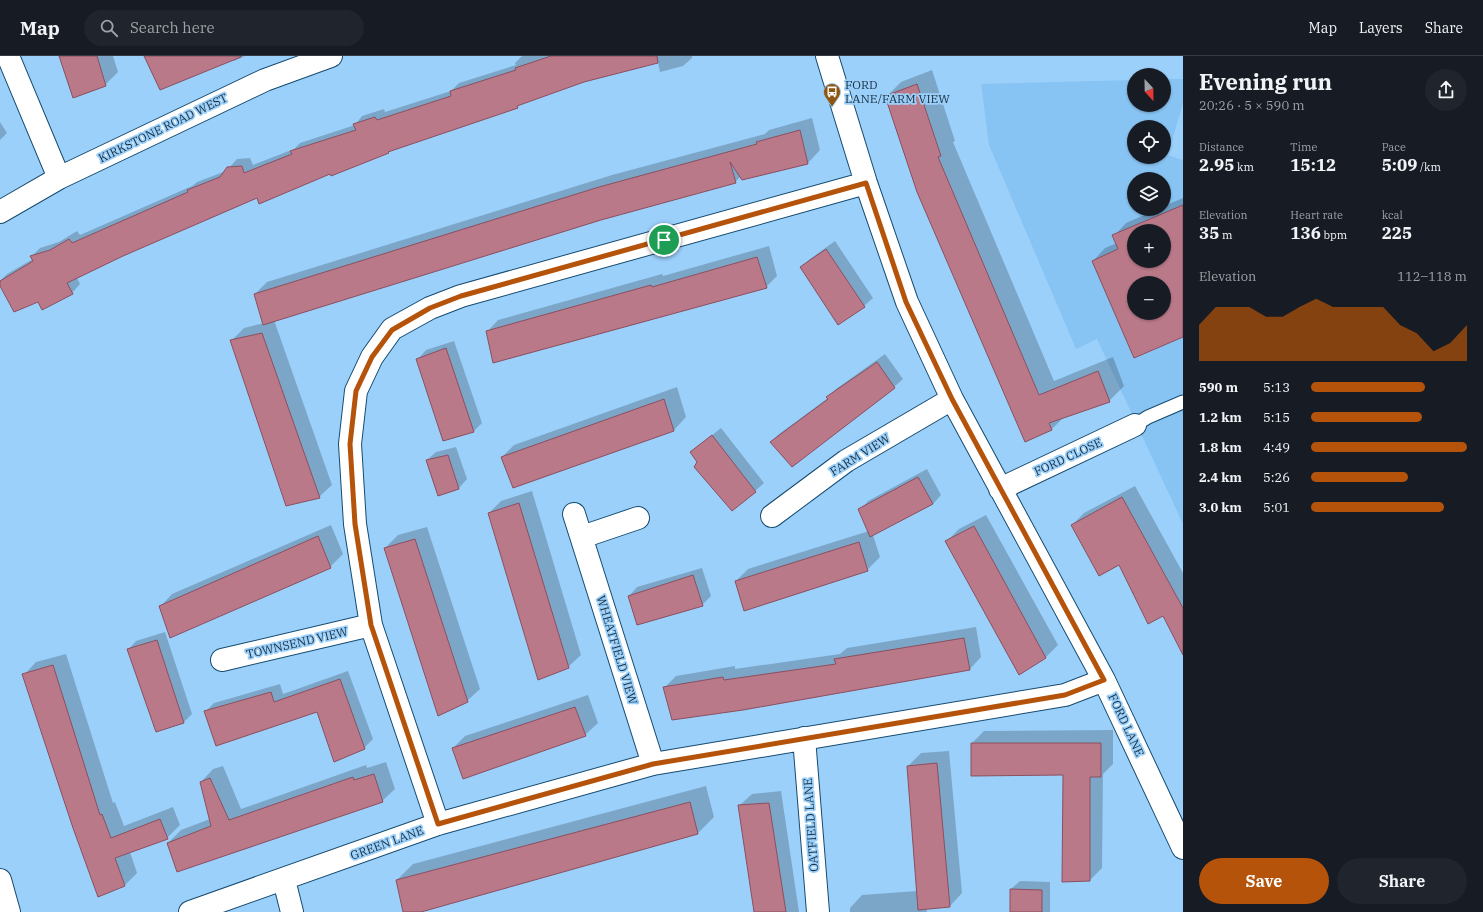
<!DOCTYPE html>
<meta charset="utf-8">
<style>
body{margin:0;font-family:"IBM Plex Serif",serif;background:#20242c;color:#f1f3f6;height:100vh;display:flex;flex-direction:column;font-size:15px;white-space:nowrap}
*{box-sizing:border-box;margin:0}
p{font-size:13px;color:#9ea1a6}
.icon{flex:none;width:22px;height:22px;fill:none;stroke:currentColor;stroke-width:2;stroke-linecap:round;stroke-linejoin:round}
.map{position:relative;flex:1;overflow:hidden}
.side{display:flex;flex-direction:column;background:#171b24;width:300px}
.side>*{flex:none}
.needle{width:26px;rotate:158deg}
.fabs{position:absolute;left:1127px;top:12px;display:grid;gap:8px}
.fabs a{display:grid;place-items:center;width:44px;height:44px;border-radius:50%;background:#171b24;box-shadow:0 1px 3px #0004;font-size:20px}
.pin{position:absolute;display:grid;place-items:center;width:34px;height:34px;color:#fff;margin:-17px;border:2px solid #fff;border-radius:50%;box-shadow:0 1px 4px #0007}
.round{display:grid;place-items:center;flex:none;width:42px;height:42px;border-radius:21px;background:#20242c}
.overview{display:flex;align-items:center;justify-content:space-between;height:68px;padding:0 16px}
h1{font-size:22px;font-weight:700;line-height:30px}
.figures{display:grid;grid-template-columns:repeat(3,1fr);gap:6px;height:68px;padding:4px 16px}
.figures div{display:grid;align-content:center}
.figures b{font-size:17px;font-weight:700}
.figures small{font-size:11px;font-weight:400}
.figures p{font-size:11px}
.chart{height:112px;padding:8px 16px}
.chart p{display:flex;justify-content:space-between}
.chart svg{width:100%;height:72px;margin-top:4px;fill:#b45309;opacity:.7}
.action{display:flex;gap:8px;margin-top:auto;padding:8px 16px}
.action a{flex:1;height:46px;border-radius:24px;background:#b45309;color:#fff;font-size:16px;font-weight:700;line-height:46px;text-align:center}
.action a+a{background:#20242c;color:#f1f3f6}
ul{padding:0 16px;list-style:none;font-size:13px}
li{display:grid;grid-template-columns:64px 48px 1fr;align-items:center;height:30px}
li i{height:10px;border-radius:5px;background:#b45309}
header{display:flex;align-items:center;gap:24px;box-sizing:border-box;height:56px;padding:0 20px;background:#171b24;border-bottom:1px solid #363941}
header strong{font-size:19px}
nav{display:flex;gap:22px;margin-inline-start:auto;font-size:14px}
.search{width:280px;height:36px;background:#20242c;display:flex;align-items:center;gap:10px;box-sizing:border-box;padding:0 14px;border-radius:22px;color:#9ea1a6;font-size:15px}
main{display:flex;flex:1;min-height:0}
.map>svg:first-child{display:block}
.built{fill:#88c4f3;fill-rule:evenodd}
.shadow{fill:#0003;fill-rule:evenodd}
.building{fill:#b97989;stroke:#8b4f5f;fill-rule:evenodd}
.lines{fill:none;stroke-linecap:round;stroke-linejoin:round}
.service-casing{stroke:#164b6f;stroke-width:15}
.minor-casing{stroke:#164b6f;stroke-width:24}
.secondary-casing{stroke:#164b6f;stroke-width:24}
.service{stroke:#fff;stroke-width:13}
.minor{stroke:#fff;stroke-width:22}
.secondary{stroke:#fff;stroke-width:22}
.route-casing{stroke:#fff;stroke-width:8}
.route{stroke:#b45309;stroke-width:5}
.labels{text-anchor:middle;stroke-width:3.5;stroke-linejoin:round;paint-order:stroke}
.poi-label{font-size:12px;fill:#1a3040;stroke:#9bd0fb;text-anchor:start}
.street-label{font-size:12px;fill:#1a3040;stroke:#9bd0fb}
</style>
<header>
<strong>Map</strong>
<div class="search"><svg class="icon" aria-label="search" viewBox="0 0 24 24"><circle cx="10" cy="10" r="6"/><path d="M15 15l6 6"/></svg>Search here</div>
<nav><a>Map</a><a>Layers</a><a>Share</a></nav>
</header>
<main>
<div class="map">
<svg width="1183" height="856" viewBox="0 0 1183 856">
<rect width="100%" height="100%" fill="#9bd0fb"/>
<!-- built -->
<path class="built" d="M1164,23h19v24l-15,52 15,5v364l-86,-185 -21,10 -87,-204 -8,-61 153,-4v25h30zM1134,71h30v30h-30zM1134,123h30v30h-30zM1134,175h30v30h-30zM1134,227h30v30h-30z"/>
<!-- shadow -->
<path class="shadow" d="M60,0h53l5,16 -13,13z
M151,0h94l-11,5 -1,-2z
M522,0h170v2l-9,8 -23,6 -2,-10 -74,19 -63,22 -4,4 -260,90 -135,58 -45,23 3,6 -8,9 -34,8 -38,-17v-3l7,-7 26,-15 -1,-3 8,-8 19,-6 18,-11 3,4 112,-49 5,-4 29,-11 11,-12 13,-1 3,7 41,-16 6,-6 55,-18 7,-9 22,-7 1,3 66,-21 8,-8 57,-18 -1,-2z
M932,14l23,71 -2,1 101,239 59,-24 11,29 -15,15 -45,16 -12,12 -166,-332 15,-15z
M812,62l8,32 -12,13 -65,16 -2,-3 -6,6 -135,37 -326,101 58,165 -13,12 -88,-156 13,-13 20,-5 -9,-29 12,-12 345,-107 153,-41 4,-4z
M0,66l7,11 -7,7z
M1183,142v138l-49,21 -41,-96 12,-13 12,-5 -3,-7 12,-13 32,-14h6v-3zM1134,175h30v30h-30zM1134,227h30v30h-30z
M835,185l38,57 -9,8 -25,17 -38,-56 9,-8z
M769,190l8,30 -11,11 -279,45 11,-12 164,-46 1,2z
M454,285l28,82 -8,8 -56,-72 8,-9z
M885,298l18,25 -9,8 -123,55 8,-8 49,-36 8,-9z
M677,331l9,30 -12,13 -161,57 -11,-30 12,-12z
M721,372l43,55 -9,8 -57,-29 -7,-10z
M456,391l11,32 -8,9 -32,-28 9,-8z
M927,413l14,26 -8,9 -60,31 7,22 -13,13 -131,11 12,-12 121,-38 -9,-21 8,-9z
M1135,430l48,87v80l-20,-39 -44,-50 -47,-39 12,-12z
M532,435l49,164 -13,12 -79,-154 12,-12z
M986,459l72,130 -12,12 -27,16 -72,-132 12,-12z
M331,469l12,29 -13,13 -170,40 12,-13z
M427,471l53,162 -13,12 -82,-153 13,-13z
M702,512l9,28 -9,9 -73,-9 8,-9z
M976,571l5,30 -11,12 -227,40 -79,-21 12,-12 59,-10v3l105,-15 7,-6z
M165,576l27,82 -8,8 -27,9 -29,-81 8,-9z
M66,598l47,149 2,-1 9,24 49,-19 7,18 -13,13 -37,14 7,21 -12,12 -27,10 -74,-220 12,-13z
M348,615l25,68 -9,9 -46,-37 -113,1 9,-9 66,-19 3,10z
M588,639l10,28 -13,12 -132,13 12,-12z
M1113,674v34l-10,10 -1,94 -12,12 -26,-106 -92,-31 12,-12z
M949,695l13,142 -12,13 -24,2 1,4h-77v-4l12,-13 55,-4 -9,-125 13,-13z
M386,706l9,27 -13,12 -214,42 13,-13 29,-11 -9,-37 12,-13 10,-3 18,43 125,-44 1,3z
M706,730l8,31 -17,17 -280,78h-13l-7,-32 16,-16z
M781,735l18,121h-44l-16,-106 13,-12z
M1020,825l30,1v30h-39v-23z"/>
<!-- building -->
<path class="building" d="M59,0h38l9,30 -33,12z
M144,0h97v1l-81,33z
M551,0h106l1,7 -74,19 -67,24 1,2 -130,44 1,1 -58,23 -1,-2 -71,30 -2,-6 -134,58 -56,27 6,11 -31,16 -4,-8 -24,10 -14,-26v-5l33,-20 -3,-5 20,-6 19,-11 3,4 116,-51 -1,-2 33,-13 7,-10 15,-1 2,7 48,-19 -2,-3 66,-21 -3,-6 22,-7 2,3 74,-24 -1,-5 66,-21 -1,-2z
M917,28l24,72 -3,1 101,238 59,-24 12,31 -61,21 3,7 -27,12 -108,-250 -32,-96z
M800,74l8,34 -66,16 -12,-18 6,21 -135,37 -338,105 -9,-31 345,-107 158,-43 -1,-2z
M1183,149v132l-49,21 -42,-97 26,-12 -6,-14zM1134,175h30v30h-30zM1134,227h30v30h-30z
M826,193l39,58 -27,18 -38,-58z
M757,201l10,31 -274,75 -7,-32 165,-46 1,2z
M262,277l58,165 -34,8 -56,-166z
M446,292l28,84 -31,9 -27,-82z
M877,306l18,26 -103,79 -22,-25 58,-43 -2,-2z
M664,343l10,32 -161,57 -12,-31z
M712,379l44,57 -24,19 -38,-44 3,-5 -7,-10z
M448,399l11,34 -21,7 -12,-36z
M918,421l15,27 -63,33 -12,-28z
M1122,441l61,111v47l-20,-39 -15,8 -29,-59 -20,11 -28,-51z
M519,447l50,165 -31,12 -50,-167z
M974,470l72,132 -27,17 -74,-134z
M318,480l13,32 -161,70 -11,-32z
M415,483l53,163 -30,14 -54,-168z
M859,486l9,29 -124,40 -9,-30z
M693,519l10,31 -66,19 -9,-29z
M964,582l6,32 -227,40 -71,10 -9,-33 60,-10 1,3 112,-16 -2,-5z
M157,584l27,83 -28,9 -29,-83z
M53,609l47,150 2,-1 9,24 49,-19 8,20 -53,19 10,28 -27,11 -25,-69 -51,-154z
M340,623l25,70 -31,13 -17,-50 -101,34 -12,-35 67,-19 3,10z
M575,651l11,29 -123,43 -11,-31z
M971,687h130v34h-11v104l-28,1 1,-107 -92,1z
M937,707l13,144 -32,3 -11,-144z
M374,718l9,28 -206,70 -10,-29 44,-17 -11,-44 10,-4 19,42 124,-43 1,3z
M690,746l8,32 -277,78h-18l-7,-32z
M769,747l17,109h-32l-16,-107z
M1010,833l32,1v22h-32z"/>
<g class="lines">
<defs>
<path id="service" d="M1135,369l13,-8 35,-15"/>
<path id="minor" d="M8,0l51,122
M827,0l39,127 41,119 45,97 152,281 79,168
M0,156l59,-34 206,-98 66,-24
M1000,433l135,-64
M574,458l79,250
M772,460l74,-55 106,-62
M582,481l56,-19
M222,604l149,-35
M804,682l14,174
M438,768l-67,-199 -16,-101 -5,-80 6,-53 16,-34 20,-28 38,-21 31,-12 405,-113
M284,824l8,32
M190,856l248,-88 215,-60 412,-69 39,-15"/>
<path id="secondary" d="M0,824l9,32"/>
</defs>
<!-- service casing -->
<use href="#service" class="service-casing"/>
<!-- minor casing -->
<use href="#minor" class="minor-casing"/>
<!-- secondary casing -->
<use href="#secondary" class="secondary-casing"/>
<!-- service -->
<use href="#service" class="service"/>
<!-- minor -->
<use href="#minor" class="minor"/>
<!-- secondary -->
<use href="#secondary" class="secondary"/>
</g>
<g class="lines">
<defs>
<path id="route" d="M866,127l40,119 46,97 152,281 -39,15 -412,69 -215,60 -67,-199 -16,-101 -5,-80 6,-53 16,-34 20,-27 38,-22 31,-12z"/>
</defs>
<!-- route casing -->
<use href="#route" class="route-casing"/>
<!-- route -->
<use href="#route" class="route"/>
</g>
<!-- icons -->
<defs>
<symbol id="bus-pin" viewBox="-11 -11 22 30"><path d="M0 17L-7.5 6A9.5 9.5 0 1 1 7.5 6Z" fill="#8f5512" stroke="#9bd0fb"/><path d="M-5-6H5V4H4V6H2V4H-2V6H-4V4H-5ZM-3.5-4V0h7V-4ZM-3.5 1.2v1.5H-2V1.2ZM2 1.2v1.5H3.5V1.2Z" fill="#fff"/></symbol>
</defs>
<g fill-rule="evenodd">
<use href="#bus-pin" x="822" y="26" width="20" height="27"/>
</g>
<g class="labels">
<!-- poi labels -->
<g class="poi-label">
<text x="845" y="33">FORD<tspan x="845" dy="14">LANE/FARM VIEW</tspan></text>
</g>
<!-- street labels -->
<g class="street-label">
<text transform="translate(163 72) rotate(-26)" y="4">KIRKSTONE ROAD WEST</text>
<text transform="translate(860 399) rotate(-32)" y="4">FARM VIEW</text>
<text transform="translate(1068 401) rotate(-25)" y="4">FORD CLOSE</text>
<text transform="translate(297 587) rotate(-13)" y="4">TOWNSEND VIEW</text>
<text transform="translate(617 594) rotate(73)" y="4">WHEATFIELD VIEW</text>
<text transform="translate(1126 669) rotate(65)" y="4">FORD LANE</text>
<text transform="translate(811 769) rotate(-94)" y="4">OATFIELD LANE</text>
<text transform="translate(387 787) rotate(-20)" y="4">GREEN LANE</text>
</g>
</g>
</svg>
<div class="fabs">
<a><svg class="needle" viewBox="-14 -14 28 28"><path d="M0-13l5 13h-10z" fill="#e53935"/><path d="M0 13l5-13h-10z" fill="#9ea1a6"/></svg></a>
<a><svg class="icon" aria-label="locate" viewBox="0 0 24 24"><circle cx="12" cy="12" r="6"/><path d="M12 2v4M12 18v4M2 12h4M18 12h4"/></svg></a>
<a><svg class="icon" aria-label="layers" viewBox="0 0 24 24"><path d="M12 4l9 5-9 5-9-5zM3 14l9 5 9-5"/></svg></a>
<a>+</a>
<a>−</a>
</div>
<div class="pin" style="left:664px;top:184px;background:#1e9e55"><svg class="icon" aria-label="arrive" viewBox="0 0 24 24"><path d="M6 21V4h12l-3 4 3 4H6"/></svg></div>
</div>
<section class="side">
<div class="overview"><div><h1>Evening run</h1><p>20:26 · 5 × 590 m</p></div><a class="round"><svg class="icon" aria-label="share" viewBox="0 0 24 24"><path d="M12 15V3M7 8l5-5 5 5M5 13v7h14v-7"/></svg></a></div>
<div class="figures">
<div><p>Distance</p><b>2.95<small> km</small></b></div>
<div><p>Time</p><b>15:12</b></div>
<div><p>Pace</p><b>5:09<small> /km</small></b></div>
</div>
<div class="figures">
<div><p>Elevation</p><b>35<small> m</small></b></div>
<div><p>Heart rate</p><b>136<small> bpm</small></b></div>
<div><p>kcal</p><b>225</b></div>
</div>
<div class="chart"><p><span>Elevation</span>112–118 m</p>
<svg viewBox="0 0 160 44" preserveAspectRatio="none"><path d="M0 44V22L10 11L20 11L30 11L40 17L50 17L60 11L70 6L80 11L90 11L100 11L110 11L120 22L130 27L140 38L150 33L160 22V44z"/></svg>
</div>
<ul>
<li><b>590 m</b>5:13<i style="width:73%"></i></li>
<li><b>1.2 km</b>5:15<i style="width:71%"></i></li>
<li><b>1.8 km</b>4:49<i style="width:100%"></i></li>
<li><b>2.4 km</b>5:26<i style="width:62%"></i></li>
<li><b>3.0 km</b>5:01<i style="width:85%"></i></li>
</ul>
<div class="action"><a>Save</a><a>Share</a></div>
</section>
</main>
